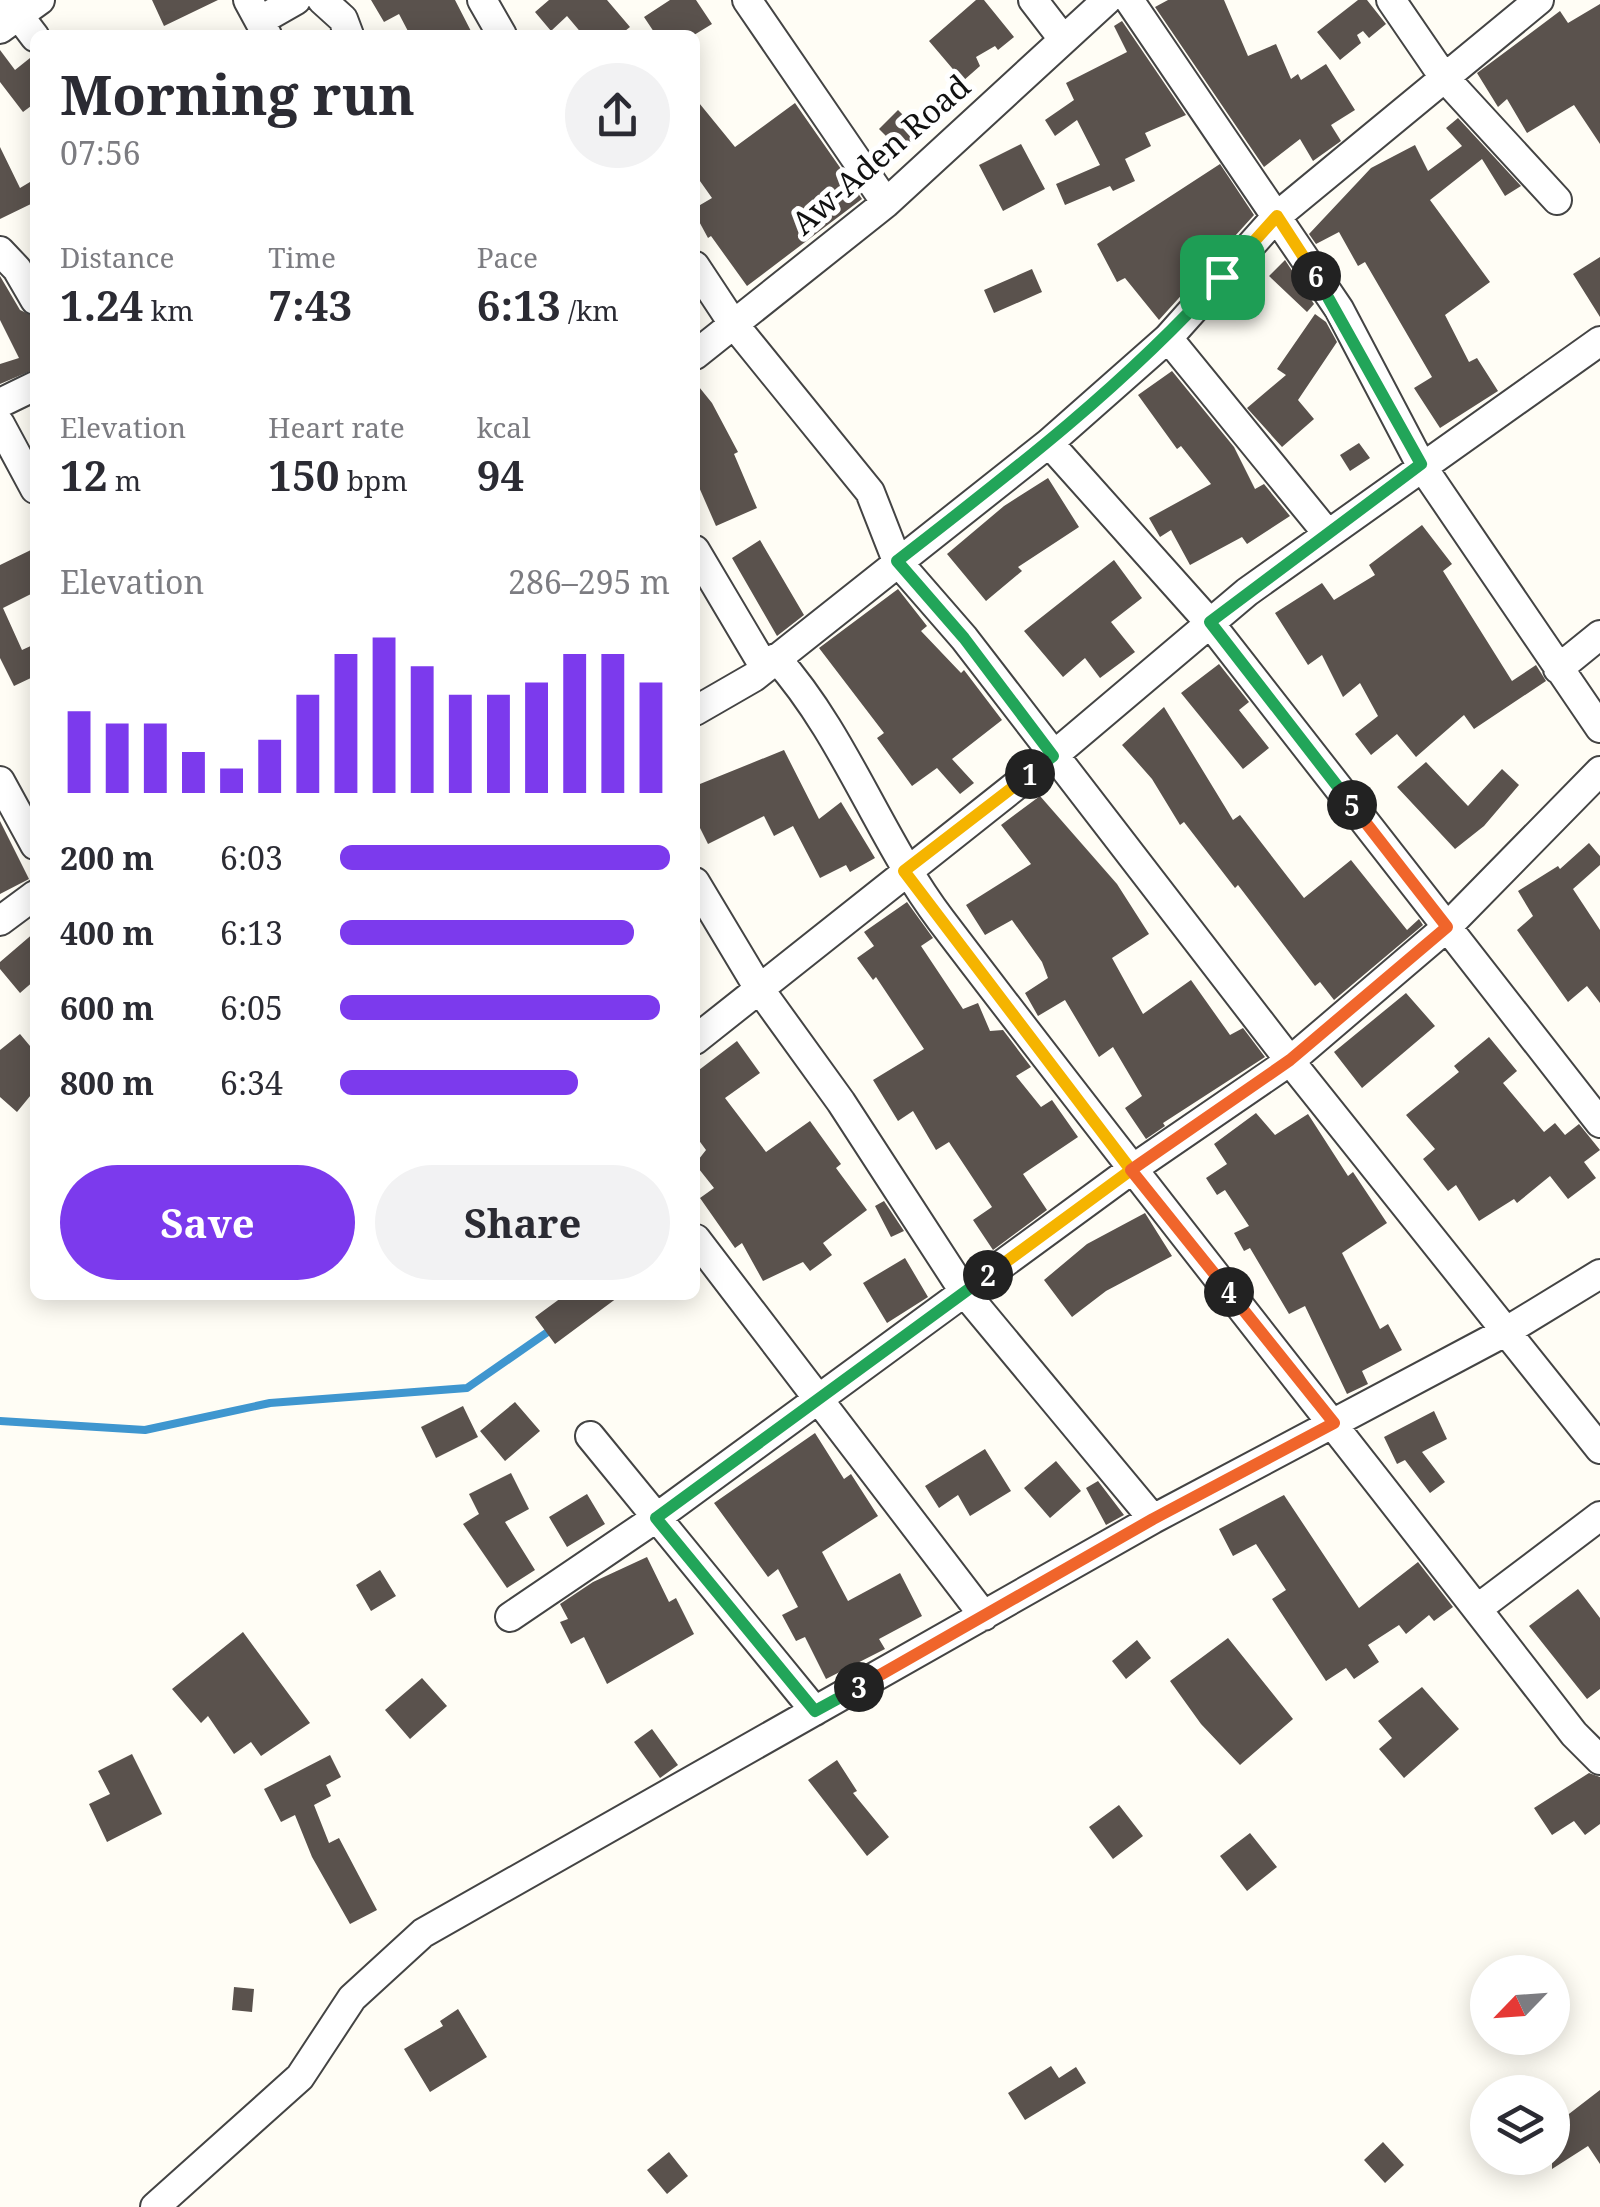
<!DOCTYPE html>
<meta charset="utf-8">
<style>
body{margin:0;font-family:"Noto Serif",serif;background:#f2f2f3;color:#2b2b33;height:100vh;display:flex;flex-direction:column;font-size:38px;white-space:nowrap}
*{box-sizing:border-box;margin:0}
p{font-size:32px;color:#7c7c81}
.icon{flex:none;width:55px;height:55px;fill:none;stroke:currentColor;stroke-width:2;stroke-linecap:round;stroke-linejoin:round}
.map{position:relative;flex:1;overflow:hidden}
.drawer{position:absolute;left:30px;top:30px;width:670px;height:1270px;display:flex;flex-direction:column;background:#fff;border-radius:15px;box-shadow:0 5px 25px #0003}
.drawer>*{flex:none}
.needle{width:65px;rotate:245deg}
.buttons{position:absolute;left:1470px;top:1955px;display:grid;gap:20px}
.buttons a{display:grid;place-items:center;width:100px;height:100px;border-radius:50%;background:#fff;box-shadow:0 5px 25px #0003;font-size:50px}
.pin{position:absolute;display:grid;place-items:center;width:85px;height:85px;color:#fff;margin:-42px;border-radius:20px;box-shadow:0 5px 15px #0006}
.km{position:absolute;width:50px;height:50px;margin:-25px;border-radius:50%;background:#222;color:#fff;font-size:28px;line-height:50px;text-align:center}
.round{display:grid;place-items:center;flex:none;width:105px;height:105px;border-radius:52px;background:#f2f2f3}
.headline{display:flex;align-items:center;justify-content:space-between;height:170px;padding:0 30px}
h1{font-size:55px;font-weight:700;line-height:75px}
.metrics{display:grid;grid-template-columns:repeat(3,1fr);gap:15px;height:170px;padding:10px 30px}
.metrics div{display:grid;align-content:center}
.metrics b{font-size:42px;font-weight:700}
.metrics small{font-size:28px;font-weight:400}
.metrics p{font-size:28px}
.chart{height:280px;padding:20px 30px}
.chart p{display:flex;justify-content:space-between}
.chart svg{width:100%;height:180px;margin-top:10px;stroke:#7c3aed;stroke-width:6}
.button{display:flex;gap:20px;margin-top:auto;padding:20px 30px}
.button a{flex:1;height:115px;border-radius:60px;background:#7c3aed;color:#fff;font-size:40px;font-weight:700;line-height:115px;text-align:center}
.button a+a{background:#f2f2f3;color:#2b2b33}
ul{padding:0 30px;list-style:none;font-size:32px}
li{display:grid;grid-template-columns:160px 120px 1fr;align-items:center;height:75px}
li i{height:25px;border-radius:12px;background:#7c3aed}
.map>svg:first-child{display:block}
.lines{fill:none;stroke-linecap:round;stroke-linejoin:round}
.stream{stroke:#3f96cf;stroke-width:8}
.building{fill:#5a524d}
.minor-casing{stroke:#444;stroke-width:32}
.minor{stroke:#fff;stroke-width:28}
.split-1-casing{stroke:#fff;stroke-width:20}
.split-2-casing{stroke:#fff;stroke-width:20}
.split-3-casing{stroke:#fff;stroke-width:20}
.split-4-casing{stroke:#fff;stroke-width:20}
.split-5-casing{stroke:#fff;stroke-width:20}
.split-6-casing{stroke:#fff;stroke-width:20}
.split-7-casing{stroke:#fff;stroke-width:20}
.split-1{stroke:#22a559;stroke-width:12}
.split-2{stroke:#f5b400;stroke-width:12}
.split-3{stroke:#22a559;stroke-width:12}
.split-4{stroke:#f0652b;stroke-width:12}
.split-5{stroke:#f0652b;stroke-width:12}
.split-6{stroke:#22a559;stroke-width:12}
.split-7{stroke:#f5b400;stroke-width:12}
.labels{text-anchor:middle;stroke-width:10;stroke-linejoin:round;paint-order:stroke}
.street-label{font-size:32px;fill:#111;stroke:#fff}
</style>
<div class="map">
<svg width="1600" height="2207" viewBox="0 0 1600 2207">
<rect width="100%" height="100%" fill="#fffdf5"/>
<g class="lines">
<!-- stream -->
<path class="stream" d="M0,1421l145,9 125,-27 197,-15 85,-59"/>
</g>
<!-- building -->
<path class="building" d="M152,0h66l-54,26z
M371,0h84l18,35h-63l-11,-21 -15,8z
M549,0h58l23,27 -10,8h-37l-16,-19 -16,15 -16,-19z
M670,0h26l16,24 -18,11h-38l-12,-18z
M976,0h8l30,37 -16,13 -3,-4 -19,11 4,9 -17,15 -34,-40z
M1168,0h56l24,56 28,-12 15,35 7,-5 3,6 25,-16 29,46 -24,15 10,16 -28,20 -13,-22 -36,28 -109,-160z
M1358,0h9l19,24 -17,14 -6,-7 -6,4 4,8 -21,17 -23,-28z
M1600,4v140l-26,-39 -47,28 -20,-34 -9,8 -21,-34 83,-62 8,12z
M1122,21l64,94 -41,18 6,13 -26,13 10,22 -22,10 -3,-5 -45,19 -9,-21 44,-19 -23,-45 -22,16 -10,-16 29,-20 -8,-17 61,-31 -13,-26z
M0,50l15,20 20,-16v49l-12,9 -23,-30z
M695,98l40,49 60,-44 67,96 -115,87 -36,-50 -3,2 -13,-24v-6l17,-10 -17,-24z
M898,110l22,22 -19,19 -22,-22z
M1458,118l63,68 -16,10 -23,-37 -52,41 60,82 -45,33 24,47 8,-4 21,33 -58,37 -26,-40 18,-11 -67,-115 -7,4 -19,-34 -23,12 -7,-10 62,-66 44,-23 13,26 34,-25 -16,-18z
M1021,144l24,45 -42,22 -24,-46z
M0,147l20,41 15,-9v23l-35,17z
M1220,164l34,51 -95,105 -34,-42 -8,4 -20,-38z
M1600,257v60l-27,-43z
M1285,260l29,44 -7,8 -38,-36z
M1032,269l10,23 -48,21 -10,-23z
M0,276l20,34 15,7v52l-35,15v-20l19,-6 -19,-38z
M1315,314l11,8 11,20 -39,58 16,19 -32,28 -35,-39 39,-33 -9,-6z
M1172,371l62,76 21,42 9,-5 26,32 -43,28 -5,-7 -52,28 -19,-35 -11,7 -11,-19 62,-34 -30,-38 -4,3 -39,-54z
M695,382l17,21 26,49 -4,2 23,54 -41,18 -21,-48z
M1359,443l11,15 -20,13 -10,-16z
M1048,478l31,49 -61,40 4,4 -36,30 -39,-47 57,-48z
M1422,525l30,39 -9,7 69,110 24,-16 10,16 -72,48 -10,-14 -48,42 -19,-23 -26,21 -16,-21 23,-18 -18,-33 -17,14 -21,-42 -14,10 -33,-52 47,-30 12,17 41,-25 -6,-10z
M760,540l44,75 -27,21 -45,-78z
M35,548v44l-32,16 19,42 13,-6v32l-21,10 -14,-28v-93z
M1114,560l28,38 -31,24 24,30 -35,26 -15,-20 -22,19 -39,-46z
M898,589l29,37 -6,5 40,42 3,-3 38,50 -50,39 22,24 -14,11 -23,-26 -25,18 -35,-48 7,-5 -65,-85z
M1219,664l30,38 -10,8 30,38 -26,21 -62,-76z
M1164,707l69,113 7,-5 64,83 47,-38 56,70 12,-11 4,6 -89,75 -14,-18 -5,4 -77,-101 -3,3 -51,-66 -4,3 -28,-46 -30,-34z
M784,750l35,69 22,-17 34,56 -25,14 -4,-7 -26,13 -27,-52 -19,10 -10,-20 -56,28 -13,-26v-32z
M1426,762l42,44 34,-37 17,16 -35,41 -29,23 -58,-62z
M1040,796l77,88 32,50 -37,24 31,56 48,-34 39,55 13,-7 22,29 -102,66 2,3 -19,13 -21,-31 17,-12 -29,-49 -14,10 -34,-57 -27,16 -13,-23 23,-15 -6,-16 -30,-42 -27,15 -19,-30 65,-41 -30,-39z
M0,821l29,58 -29,15z
M1589,843l11,13v9l-27,24 27,41v73l-13,-17 -19,16 -51,-72 16,-14 -15,-25 40,-25 2,3z
M907,902l26,36 -12,8 42,63 15,-6 12,28 13,-1 28,37 -15,9 25,31 11,-7 26,37 -55,37 24,36 -54,40 -20,-30 19,-13 -43,-65 -13,8 -23,-39 -15,10 -25,-41 51,-31 -48,-72 -3,3 -16,-22 17,-12 -10,-14z
M35,932v48l-15,13 -20,-24v-7z
M1406,993l29,33 -73,62 -28,-36z
M20,1034l15,18v38l-18,22 -17,-15v-47z
M1489,1037l28,34 -14,12 41,49 11,-9 10,12 14,-11 21,26 -16,12 12,16 -28,21 -18,-23 -33,27 -3,-4 -35,22 -23,-36 -8,6 -25,-32 12,-10 -29,-34 53,-43 -5,-6z
M737,1041l23,32 -35,25 41,54 44,-31 31,43 -5,4 31,42 -44,33 9,12 -22,16 -7,-9 -40,19 -21,-38 -7,5 -35,-50 14,-10 -19,-24 11,-14 -11,-15v-62z
M1256,1113l19,22 33,-21 40,62 5,-4 34,51 -45,30 38,76 8,-5 14,26 -40,21 6,13 -21,10 -42,-88 -16,8 -39,-66 -6,3 -10,-18 15,-7 -24,-36 -8,5 -11,-17 21,-14 -13,-20z
M884,1201l20,30 -13,6 -16,-31z
M1145,1213l27,43 -66,35 -34,26 -28,-37 43,-36z
M905,1258l23,39 -41,26 -24,-40z
M565,1295h56l-66,49 -20,-27z
M515,1402l25,29 -35,30 -25,-30z
M463,1406l15,31 -42,21 -15,-31z
M1434,1411l13,28 -25,13 23,30 -15,11 -25,-33 -8,4 -13,-27z
M815,1433l29,46 7,-5 27,42 -56,36 26,49 52,-28 22,43 -43,23 6,10 -59,30 -21,-42 -9,4 -14,-26 16,-8 -20,-38 -10,8 -54,-74z
M985,1449l26,42 -41,25 -12,-21 -19,13 -14,-22z
M1056,1461l25,30 -31,27 -26,-30z
M511,1473l18,36 -24,13 30,48 -28,18 -44,-64 16,-10 -10,-20z
M1098,1481l26,34 -18,10 -20,-37z
M587,1494l18,30 -38,23 -18,-30z
M1284,1495l75,113 59,-46 35,45 -19,14 -5,-6 -23,19 -7,-9 -31,20 11,17 -25,17 -8,-11 -20,13 -54,-82 14,-9 -30,-46 -23,12 -14,-27z
M647,1557l22,45 7,-4 18,36 -87,50 -23,-47 -13,7 -11,-22 8,-3 -8,-15 33,-22z
M380,1570l16,26 -25,15 -15,-26z
M1578,1589l22,29v71l-13,10 -58,-73z
M243,1632l67,91 -49,33 -10,-14 -17,12 -26,-38 -7,7 -29,-34z
M1228,1638l65,81 -53,46 -39,-41 -31,-43z
M1137,1640l14,18 -25,21 -14,-18z
M422,1678l25,28 -37,33 -25,-29z
M1422,1687l37,42 -55,49 -25,-29 13,-11 -14,-17z
M652,1729l26,36 -18,13 -26,-36z
M132,1754l30,60 -55,28 -18,-38 21,-10 -12,-23z
M330,1755l11,22 -15,8 5,11 -17,9 15,38 10,-5 38,72 -27,14 -38,-67 -17,-42 -14,7 -17,-33z
M837,1760l20,31 -4,2 36,44 -22,19 -59,-76z
M1589,1773l11,4v47l-15,11 -11,-14 -22,14 -18,-27z
M1119,1805l24,31 -30,23 -24,-32z
M1250,1833l27,34 -30,24 -27,-35z
M234,1987l20,2 -2,23 -20,-2z
M458,2009l29,48 -57,35 -26,-43 39,-23 -3,-5z
M1051,2066l8,12 17,-11 10,16 -61,37 -17,-27z
M1600,2090v74l-12,-18 -36,23v-42z
M1383,2142l21,23 -19,18 -21,-23z
M669,2152l19,24 -21,18 -20,-24z"/>
<g class="lines">
<defs>
<path id="minor" d="M7,0l28,37
M248,0l19,35
M322,0l21,19 6,16
M482,0l20,35
M747,0l139,203
M1033,0l30,39
M1129,0l210,309 82,156 179,263
M1391,0l52,76 114,124
M261,20l35,-20
M0,29l40,-29
M0,251l17,18 18,31
M695,266l37,56 138,170 27,69 67,77 326,423 310,388
M1168,338l159,195
M695,355l191,-152 221,-203
M0,403l35,-17
M0,424l35,65
M1049,443l160,179 391,501
M695,550l70,118
M776,658c69,77 103,180 165,262 208,274 423,542 633,814l26,26
M1558,669l42,-34
M695,711l59,-34 295,-234 119,-105 109,-122 262,-216
M0,781l35,64
M695,882l63,105 83,115 124,191 188,226
M0,921l35,-26
M695,1040l358,-284 194,-164 353,-251
M696,1239l288,377
M590,1436l225,275
M1477,1609l123,-93
M510,1617l146,-99 475,-348 159,-109 157,-134 153,-156
M155,2207l145,-130 52,-79 71,-65 730,-414 352,-187 95,-58"/>
</defs>
<!-- minor casing -->
<use href="#minor" class="minor-casing"/>
<!-- minor -->
<use href="#minor" class="minor"/>
</g>
<g class="lines">
<defs>
<path id="split-1" d="M1030,774l23,-18 -89,-118 -67,-77c115,-89 228,-176 325,-284"/>
<path id="split-2" d="M988,1275l143,-105 -227,-299 126,-97"/>
<path id="split-3" d="M859,1687l-44,24 -159,-193 332,-243"/>
<path id="split-4" d="M859,1687l294,-168 181,-96 -105,-131"/>
<path id="split-5" d="M1229,1292l-98,-122 159,-110 157,-133 -95,-122"/>
<path id="split-6" d="M1316,276l105,188 -211,158 142,183"/>
<path id="split-7" d="M1222,277l55,-61 39,60"/>
</defs>
<!-- split-1 casing -->
<use href="#split-1" class="split-1-casing"/>
<!-- split-2 casing -->
<use href="#split-2" class="split-2-casing"/>
<!-- split-3 casing -->
<use href="#split-3" class="split-3-casing"/>
<!-- split-4 casing -->
<use href="#split-4" class="split-4-casing"/>
<!-- split-5 casing -->
<use href="#split-5" class="split-5-casing"/>
<!-- split-6 casing -->
<use href="#split-6" class="split-6-casing"/>
<!-- split-7 casing -->
<use href="#split-7" class="split-7-casing"/>
<!-- split-1 -->
<use href="#split-1" class="split-1"/>
<!-- split-2 -->
<use href="#split-2" class="split-2"/>
<!-- split-3 -->
<use href="#split-3" class="split-3"/>
<!-- split-4 -->
<use href="#split-4" class="split-4"/>
<!-- split-5 -->
<use href="#split-5" class="split-5"/>
<!-- split-6 -->
<use href="#split-6" class="split-6"/>
<!-- split-7 -->
<use href="#split-7" class="split-7"/>
</g>
<g class="labels">
<!-- street labels -->
<g class="street-label">
<text transform="translate(881 155) rotate(-41)" y="11">Aw-Aden Road</text>
</g>
</g>
</svg>
<div class="buttons">
<a><svg class="needle" viewBox="-14 -14 28 28"><path d="M0-13l5 13h-10z" fill="#e53935"/><path d="M0 13l5-13h-10z" fill="#7c7c81"/></svg></a>
<a><svg class="icon" aria-label="layers" viewBox="0 0 24 24"><path d="M12 4l9 5-9 5-9-5zM3 14l9 5 9-5"/></svg></a>
</div>
<div class="pin" style="left:1222px;top:277px;background:#1e9e55"><svg class="icon" aria-label="arrive" viewBox="0 0 24 24"><path d="M6 21V4h12l-3 4 3 4H6"/></svg></div>
<b class="km" style="left:1030px;top:774px">1</b>
<b class="km" style="left:988px;top:1275px">2</b>
<b class="km" style="left:859px;top:1687px">3</b>
<b class="km" style="left:1229px;top:1292px">4</b>
<b class="km" style="left:1352px;top:805px">5</b>
<b class="km" style="left:1316px;top:276px">6</b>
<section class="drawer">
<div class="headline"><div><h1>Morning run</h1><p>07:56</p></div><a class="round"><svg class="icon" aria-label="share" viewBox="0 0 24 24"><path d="M12 15V3M7 8l5-5 5 5M5 13v7h14v-7"/></svg></a></div>
<div class="metrics">
<div><p>Distance</p><b>1.24<small> km</small></b></div>
<div><p>Time</p><b>7:43</b></div>
<div><p>Pace</p><b>6:13<small> /km</small></b></div>
</div>
<div class="metrics">
<div><p>Elevation</p><b>12<small> m</small></b></div>
<div><p>Heart rate</p><b>150<small> bpm</small></b></div>
<div><p>kcal</p><b>94</b></div>
</div>
<div class="chart"><p><span>Elevation</span>286–295 m</p>
<svg viewBox="0 0 160 44" preserveAspectRatio="none"><path d="M5 44V24M15 44V27M25 44V27M35 44V34M45 44V38M55 44V31M65 44V20M75 44V10M85 44V6M95 44V13M105 44V20M115 44V20M125 44V17M135 44V10M145 44V10M155 44V17"/></svg>
</div>
<ul>
<li><b>200 m</b>6:03<i style="width:100%"></i></li>
<li><b>400 m</b>6:13<i style="width:89%"></i></li>
<li><b>600 m</b>6:05<i style="width:97%"></i></li>
<li><b>800 m</b>6:34<i style="width:72%"></i></li>
</ul>
<div class="button"><a>Save</a><a>Share</a></div>
</section>
</div>
